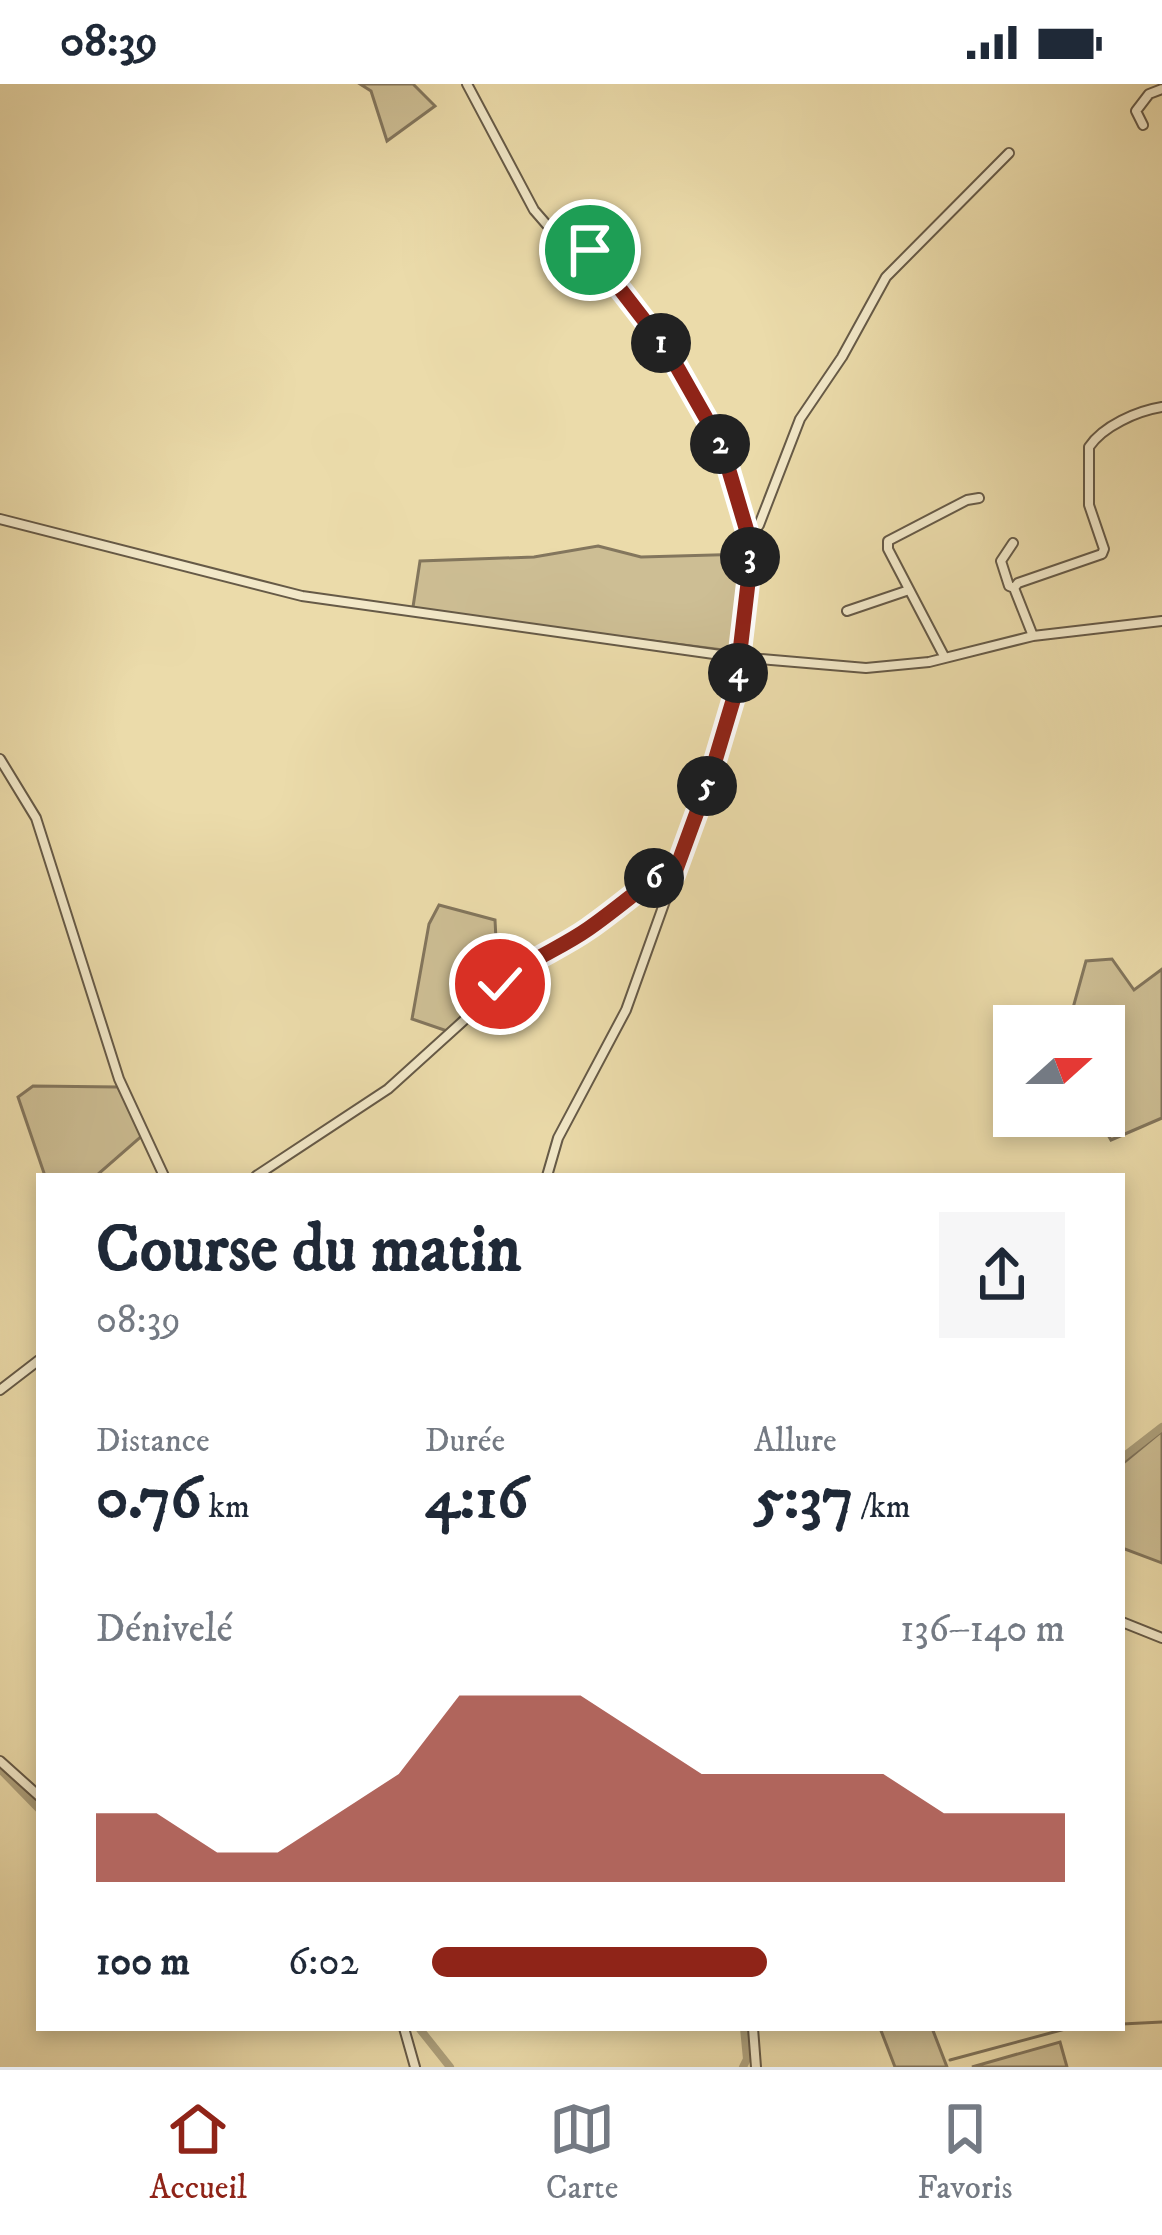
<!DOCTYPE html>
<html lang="fr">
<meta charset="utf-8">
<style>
body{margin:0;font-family:"IM FELL DW Pica",serif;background:#f6f6f7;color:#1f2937;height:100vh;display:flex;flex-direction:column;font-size:45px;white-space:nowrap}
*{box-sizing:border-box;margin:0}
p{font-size:39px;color:#747a83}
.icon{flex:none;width:66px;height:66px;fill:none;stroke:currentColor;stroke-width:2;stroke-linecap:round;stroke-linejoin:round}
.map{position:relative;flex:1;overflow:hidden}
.drawer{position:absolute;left:36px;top:1089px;width:1089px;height:858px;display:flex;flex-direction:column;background:#fff;border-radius:0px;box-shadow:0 6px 18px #0003}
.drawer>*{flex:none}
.needle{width:78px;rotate:69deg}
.buttons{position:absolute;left:993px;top:921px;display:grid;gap:24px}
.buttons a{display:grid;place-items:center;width:132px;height:132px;border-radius:0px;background:#fff;box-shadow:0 6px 18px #0003;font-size:60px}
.pin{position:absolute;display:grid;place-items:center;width:102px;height:102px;color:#fff;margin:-51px;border:6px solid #fff;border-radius:50%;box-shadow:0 3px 12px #0007}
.km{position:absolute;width:60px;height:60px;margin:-30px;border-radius:50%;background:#222;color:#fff;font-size:33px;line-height:60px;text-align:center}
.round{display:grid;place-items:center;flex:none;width:126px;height:126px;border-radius:0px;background:#f6f6f7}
.overview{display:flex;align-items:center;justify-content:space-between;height:204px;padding:0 60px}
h1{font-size:66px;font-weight:800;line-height:90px}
.metrics{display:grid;grid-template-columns:repeat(3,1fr);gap:18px;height:204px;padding:12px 60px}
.metrics div{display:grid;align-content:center}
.metrics b{font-size:60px;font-weight:800}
.metrics small{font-size:33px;font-weight:400}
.metrics p{font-size:33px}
.chart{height:336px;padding:24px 60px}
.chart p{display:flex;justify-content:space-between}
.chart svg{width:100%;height:216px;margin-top:12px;fill:#8f2418;opacity:.7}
ul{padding:0 60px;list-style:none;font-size:39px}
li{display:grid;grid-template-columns:192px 144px 1fr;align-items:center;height:90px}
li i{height:30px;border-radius:15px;background:#8f2418}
.status{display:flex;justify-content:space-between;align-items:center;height:84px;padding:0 60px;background:#fff;direction:ltr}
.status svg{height:33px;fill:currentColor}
.tab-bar{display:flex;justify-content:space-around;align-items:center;height:168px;border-top:3px solid #e0e1e3;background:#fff;font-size:33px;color:#747a83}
.tab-bar a{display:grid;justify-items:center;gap:6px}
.tab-bar .on{color:#8f2418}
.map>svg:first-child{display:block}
.green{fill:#cdbe94;stroke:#83765d;stroke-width:3}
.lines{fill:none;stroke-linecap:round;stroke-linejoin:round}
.stream{stroke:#7f735a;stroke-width:3}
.canal{stroke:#aea17d;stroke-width:8}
.street-casing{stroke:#665a47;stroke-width:12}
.street{stroke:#f2e8c8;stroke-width:8}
.route-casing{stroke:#fff;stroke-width:24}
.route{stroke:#8f2418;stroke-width:15}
</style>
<div class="status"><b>08:39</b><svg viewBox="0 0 49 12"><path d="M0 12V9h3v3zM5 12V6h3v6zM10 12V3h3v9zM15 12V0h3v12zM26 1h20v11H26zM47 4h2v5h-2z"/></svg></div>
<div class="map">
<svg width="1162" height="1983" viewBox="0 0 1162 1983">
<rect width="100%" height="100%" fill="#ebdbaa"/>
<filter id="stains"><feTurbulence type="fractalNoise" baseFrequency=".00167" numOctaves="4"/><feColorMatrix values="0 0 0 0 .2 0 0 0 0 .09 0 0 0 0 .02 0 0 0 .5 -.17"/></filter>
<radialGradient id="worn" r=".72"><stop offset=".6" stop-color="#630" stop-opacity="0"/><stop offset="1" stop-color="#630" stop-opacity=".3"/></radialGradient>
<!-- green -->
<path class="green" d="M360,0h53l22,22 -48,35 -16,-50z
M598,462l43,11 107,-3 -17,97 -312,-39 -6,-5 7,-46 114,-4z
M439,821l56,15 3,59 -51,52 -35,-12 17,-95z
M1112,875l22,31 28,-21v149l-51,22 -14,-24h7v-90h-36l18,-65z
M33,1002l85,1 25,48 -47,41h-51l-27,-79z
M1162,1347v132l-40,-15v-84z
M880,1944h52l15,39h-52z
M1060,1958l7,25h-95z"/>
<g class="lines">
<!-- stream -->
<path class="stream" d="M736,568l2,-50
M717,662l18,-84
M1122,1940l40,-2
M950,1976l119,-32"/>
<!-- canal -->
<path class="canal" d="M1122,1374l40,-31
M0,1685l39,40
M419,1944l31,39
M743,1983l4,-8 -3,-31"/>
<defs>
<path id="street" d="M467,0l67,126 13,15 43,25 86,113 46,84 22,66 6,37 -15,145 -13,47 -96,268 -68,128 -11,38
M1143,41l-7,-14 13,-17 13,-5
M0,435l302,77 433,61
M750,453l9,-12 41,-106 42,-62 44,-80 123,-124
M1013,459l-12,18 8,25 5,2
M847,527l62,-21
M1033,552l-19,-48 4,-5 84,-29 2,-5 -15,-44v-58c14,-21 48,-36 73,-40
M737,573l129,11 63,-6 104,-26 129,-15
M945,574l-57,-109v-8l79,-41 12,-2
M0,675l36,59 83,261 45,97
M256,1092l132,-87 146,-132c49,-20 87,-54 129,-85l11,3
M0,1306l39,-30
M1122,1538l40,16
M0,1677l39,35
M404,1944l11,39
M753,1944l3,39"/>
</defs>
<!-- street casing -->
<use href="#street" class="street-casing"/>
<!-- street -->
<use href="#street" class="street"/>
</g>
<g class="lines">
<defs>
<path id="route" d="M500,900c27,-24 58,-34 88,-55 26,-18 50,-39 75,-57l11,3 38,-104 23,-77 15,-128 -1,-28 -27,-91 -16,-29 -38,-67 -78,-101"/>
</defs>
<!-- route casing -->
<use href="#route" class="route-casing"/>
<!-- route -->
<use href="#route" class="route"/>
</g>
<rect width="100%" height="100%" filter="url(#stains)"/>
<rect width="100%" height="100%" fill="url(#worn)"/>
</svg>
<div class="buttons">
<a><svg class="needle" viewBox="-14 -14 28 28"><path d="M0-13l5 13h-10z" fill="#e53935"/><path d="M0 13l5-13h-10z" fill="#747a83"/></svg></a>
</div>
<div class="pin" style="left:590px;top:166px;background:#1e9e55"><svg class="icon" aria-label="arrive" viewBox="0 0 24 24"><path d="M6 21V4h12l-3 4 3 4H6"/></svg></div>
<div class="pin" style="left:500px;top:900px;background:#d93025"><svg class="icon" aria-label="check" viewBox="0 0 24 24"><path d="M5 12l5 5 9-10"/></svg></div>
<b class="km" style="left:661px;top:259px">1</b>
<b class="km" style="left:720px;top:360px">2</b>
<b class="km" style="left:750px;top:473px">3</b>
<b class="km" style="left:738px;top:589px">4</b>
<b class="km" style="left:707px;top:702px">5</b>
<b class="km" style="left:654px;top:794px">6</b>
<section class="drawer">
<div class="overview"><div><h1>Course du matin</h1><p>08:39</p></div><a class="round"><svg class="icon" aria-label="share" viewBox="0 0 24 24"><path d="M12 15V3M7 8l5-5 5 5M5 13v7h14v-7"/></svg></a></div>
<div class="metrics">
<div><p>Distance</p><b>0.76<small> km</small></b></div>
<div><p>Durée</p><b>4:16</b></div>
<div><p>Allure</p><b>5:37<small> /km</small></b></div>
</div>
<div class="chart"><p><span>Dénivelé</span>136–140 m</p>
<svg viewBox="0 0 160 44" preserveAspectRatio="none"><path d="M0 44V30L10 30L20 38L30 38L40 30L50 22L60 6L70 6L80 6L90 14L100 22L110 22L120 22L130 22L140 30L150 30L160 30V44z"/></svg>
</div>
<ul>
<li><b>100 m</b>6:02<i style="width:53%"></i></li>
</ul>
</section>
</div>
<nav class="tab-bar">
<a class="on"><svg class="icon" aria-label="home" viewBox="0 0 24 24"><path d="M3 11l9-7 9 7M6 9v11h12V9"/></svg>Accueil</a>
<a><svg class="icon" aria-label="map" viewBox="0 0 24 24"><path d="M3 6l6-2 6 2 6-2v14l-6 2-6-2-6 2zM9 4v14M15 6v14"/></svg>Carte</a>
<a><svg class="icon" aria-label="saved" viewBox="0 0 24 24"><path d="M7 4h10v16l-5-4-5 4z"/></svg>Favoris</a>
</nav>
